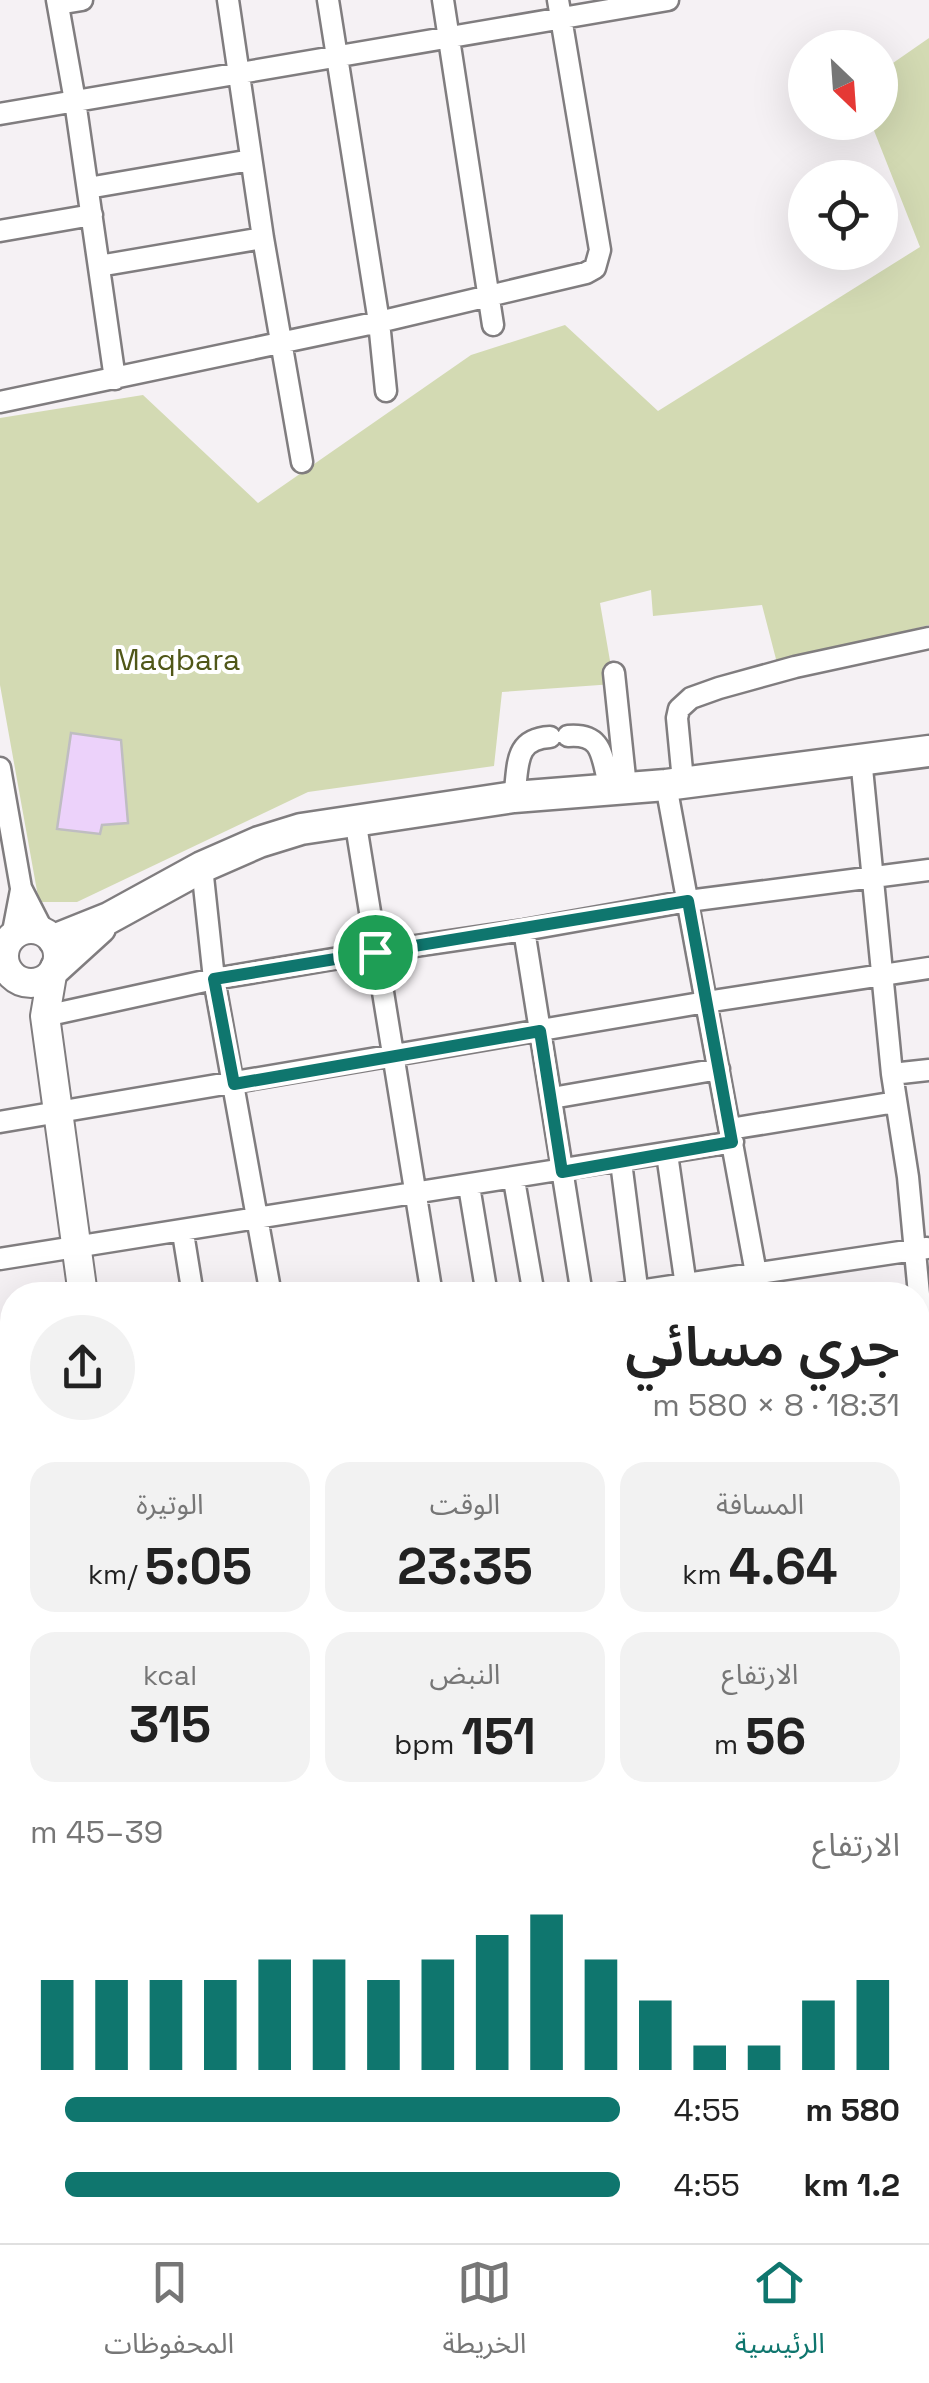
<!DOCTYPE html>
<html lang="ar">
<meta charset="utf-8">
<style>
body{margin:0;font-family:"Space Grotesk","Noto Sans Arabic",sans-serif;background:#f2f2f2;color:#222;direction:rtl;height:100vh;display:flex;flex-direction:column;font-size:38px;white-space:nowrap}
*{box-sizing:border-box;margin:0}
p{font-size:32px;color:#767676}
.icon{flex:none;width:55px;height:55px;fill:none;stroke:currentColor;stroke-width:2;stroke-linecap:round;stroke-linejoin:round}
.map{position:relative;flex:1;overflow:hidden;direction:ltr}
.drawer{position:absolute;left:0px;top:1282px;width:930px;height:962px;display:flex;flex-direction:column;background:#fff;border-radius:40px 40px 0 0;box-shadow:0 10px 40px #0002;direction:rtl}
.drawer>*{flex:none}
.needle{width:65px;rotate:155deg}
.buttons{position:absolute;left:788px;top:30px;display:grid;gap:20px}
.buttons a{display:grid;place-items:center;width:110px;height:110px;border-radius:50%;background:#fff;box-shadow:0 10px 40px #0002;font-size:50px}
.pin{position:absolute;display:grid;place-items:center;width:85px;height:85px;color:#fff;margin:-42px;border:5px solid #fff;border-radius:50%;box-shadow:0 2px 10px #0007}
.round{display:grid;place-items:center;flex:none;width:105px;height:105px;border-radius:52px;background:#f2f2f2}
.headline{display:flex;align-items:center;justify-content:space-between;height:170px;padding:0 30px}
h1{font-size:55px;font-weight:600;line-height:75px}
.figures{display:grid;grid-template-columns:repeat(3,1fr);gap:15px;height:170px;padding:10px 30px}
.figures div{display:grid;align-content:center;border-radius:25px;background:#f2f2f2;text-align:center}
.figures b{font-size:50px;font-weight:600}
.figures small{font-size:28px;font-weight:400}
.figures p{font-size:28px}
.chart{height:280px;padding:20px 30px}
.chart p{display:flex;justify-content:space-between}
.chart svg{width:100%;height:180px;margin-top:10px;stroke:#0f766e;stroke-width:6}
ul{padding:0 30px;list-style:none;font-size:32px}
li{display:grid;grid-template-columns:160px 120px 1fr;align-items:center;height:75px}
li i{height:25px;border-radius:12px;background:#0f766e}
.tabs{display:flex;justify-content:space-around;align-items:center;height:140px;border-top:2px solid #e0e0e0;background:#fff;font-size:28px;color:#767676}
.tabs a{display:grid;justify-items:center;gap:5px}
.tabs .on{color:#0f766e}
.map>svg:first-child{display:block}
.green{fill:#d3dab3}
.building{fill:#ecd2fa;stroke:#bfbdc1;stroke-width:2.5}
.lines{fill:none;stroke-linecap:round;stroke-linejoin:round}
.minor-casing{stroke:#807d7f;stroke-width:25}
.major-casing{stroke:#807d7f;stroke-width:32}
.highway-casing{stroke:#807d7f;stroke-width:35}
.minor{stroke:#fff;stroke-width:20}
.major{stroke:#fff;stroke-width:28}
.highway{stroke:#fff;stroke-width:30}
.rail{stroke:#848183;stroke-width:5;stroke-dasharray:5 10;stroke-linecap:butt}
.route-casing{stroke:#fff;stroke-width:20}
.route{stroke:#0f766e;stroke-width:12}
.labels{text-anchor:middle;stroke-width:8;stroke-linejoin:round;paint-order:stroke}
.park-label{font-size:30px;fill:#505718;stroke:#fff}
</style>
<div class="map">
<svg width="929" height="2243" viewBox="0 0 929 2243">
<rect width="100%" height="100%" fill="#f5f1f4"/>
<!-- green -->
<path class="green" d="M929,38v587l-152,38 -15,-58 -109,11 -2,-26 -51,13 14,81 -112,8 -8,74 -186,26 -231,110h-38l-39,-217v-267l143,-23 115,108 213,-148 94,-30 93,86 262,-164 -49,-124 9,-1v-50z"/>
<!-- building -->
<path class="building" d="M71,733l50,7 7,83 -26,2 -2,9 -43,-5z"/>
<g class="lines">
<defs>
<path id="minor" d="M57,0l18,101 40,278
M228,0l35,238 39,224
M328,0l51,322 7,69
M443,0l50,325
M58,4l24,-4
M0,114l668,-114
M88,188l163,-28
M0,231l92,-16
M99,266l164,-28
M0,402l379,-80 207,-49 9,-5 5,-18 -42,-250
M614,673l12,114
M568,736c37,-3 33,22 42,52
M861,758l31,316 16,103 15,160 6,-1
M0,768l21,120 22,43
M683,781l-6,-63 2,-9 12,-11 28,-10 76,-21 134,-29
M666,785l94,510
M514,797c5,-31 -1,-58 36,-60
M355,819l77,476
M202,867l12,112 57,316
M524,930l58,365
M12,937l9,-47
M45,1016l169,-37 161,-27 149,-22 164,-29 241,-31
M892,1074l37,-4
M552,1098l167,-29
M0,1122l706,-120 223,-34
M730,1129l166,-27
M667,1154l20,139
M621,1162l17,133
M514,1180l20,115
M469,1186l18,109
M183,1233l10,62
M0,1259l733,-117
M612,1295l315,-47
M918,1338l5,-1 6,82
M0,1393l12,-1
M0,1479l12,-8
M918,1493l11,-2
M918,1569l11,-2
M918,1641l11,-3
M918,1677l11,-2
M918,1744l11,-2
M918,1816l11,-2
M918,1939l11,4
M918,2000l11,5
M0,2052l12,14
M918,2065l11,5
M918,2132l11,-2
M151,2232l8,11
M442,2232l9,11
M675,2232l7,11
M745,2232l2,11
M813,2232l2,11
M884,2232l2,11
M485,2243l8,-11
M581,2243l35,-11"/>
<path id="major" d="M4 956a27 27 0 1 1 54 0a27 27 0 1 1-54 0Z
M52,975l-7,41 38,279
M0,1858l12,15
M313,2232l9,11"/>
<path id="highway" d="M54,940l55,-22 93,-51 57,-25 42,-13 213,-32 152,-12 263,-34
M56,968l44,-40"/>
</defs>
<!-- minor casing -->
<use href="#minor" class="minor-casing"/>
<!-- major casing -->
<use href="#major" class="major-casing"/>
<!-- highway casing -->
<use href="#highway" class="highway-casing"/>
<!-- minor -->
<use href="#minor" class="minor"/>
<!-- major -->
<use href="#major" class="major"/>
<!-- highway -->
<use href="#highway" class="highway"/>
<!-- rail -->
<path class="rail" d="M0,2000l12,15
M191,2232l9,11"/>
</g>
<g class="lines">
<defs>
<path id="route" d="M688,901l44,241 -170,30 -22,-141 -306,53 -20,-105z"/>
</defs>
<!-- route casing -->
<use href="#route" class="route-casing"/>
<!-- route -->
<use href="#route" class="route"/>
</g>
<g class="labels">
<!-- park labels -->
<g class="park-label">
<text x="177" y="670">Maqbara</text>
</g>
</g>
</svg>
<div class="buttons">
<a><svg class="needle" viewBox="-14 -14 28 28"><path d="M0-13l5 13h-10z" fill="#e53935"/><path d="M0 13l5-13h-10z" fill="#767676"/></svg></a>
<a><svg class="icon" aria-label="locate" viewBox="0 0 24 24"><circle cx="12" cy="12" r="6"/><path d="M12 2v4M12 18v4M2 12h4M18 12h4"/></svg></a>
</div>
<div class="pin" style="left:375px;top:952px;background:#1e9e55"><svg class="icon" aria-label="arrive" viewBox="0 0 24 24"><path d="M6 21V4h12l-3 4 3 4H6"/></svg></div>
<section class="drawer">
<div class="headline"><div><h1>جري مسائي</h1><p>18:31 · 8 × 580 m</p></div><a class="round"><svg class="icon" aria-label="share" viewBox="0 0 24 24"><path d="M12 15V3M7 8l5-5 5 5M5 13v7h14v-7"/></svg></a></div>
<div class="figures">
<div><p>المسافة</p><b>4.64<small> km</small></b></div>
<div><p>الوقت</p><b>23:35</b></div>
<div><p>الوتيرة</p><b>5:05<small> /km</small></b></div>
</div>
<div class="figures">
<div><p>الارتفاع</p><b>56<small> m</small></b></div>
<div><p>النبض</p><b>151<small> bpm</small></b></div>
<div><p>kcal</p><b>315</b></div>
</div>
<div class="chart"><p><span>الارتفاع</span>39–45 m</p>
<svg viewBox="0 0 160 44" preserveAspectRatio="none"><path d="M5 44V22M15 44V22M25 44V22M35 44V22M45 44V17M55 44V17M65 44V22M75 44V17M85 44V11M95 44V6M105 44V17M115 44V27M125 44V38M135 44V38M145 44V27M155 44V22"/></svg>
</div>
<ul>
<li><b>580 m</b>4:55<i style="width:94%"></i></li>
<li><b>1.2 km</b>4:55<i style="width:94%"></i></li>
</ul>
</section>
</div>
<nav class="tabs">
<a class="on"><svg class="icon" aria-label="home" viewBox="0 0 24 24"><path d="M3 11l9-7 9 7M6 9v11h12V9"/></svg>الرئيسية</a>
<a><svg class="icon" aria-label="map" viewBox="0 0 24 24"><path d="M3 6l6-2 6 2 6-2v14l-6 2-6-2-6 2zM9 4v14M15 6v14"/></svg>الخريطة</a>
<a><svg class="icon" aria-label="saved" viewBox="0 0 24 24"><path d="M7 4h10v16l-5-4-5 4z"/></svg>المحفوظات</a>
</nav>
